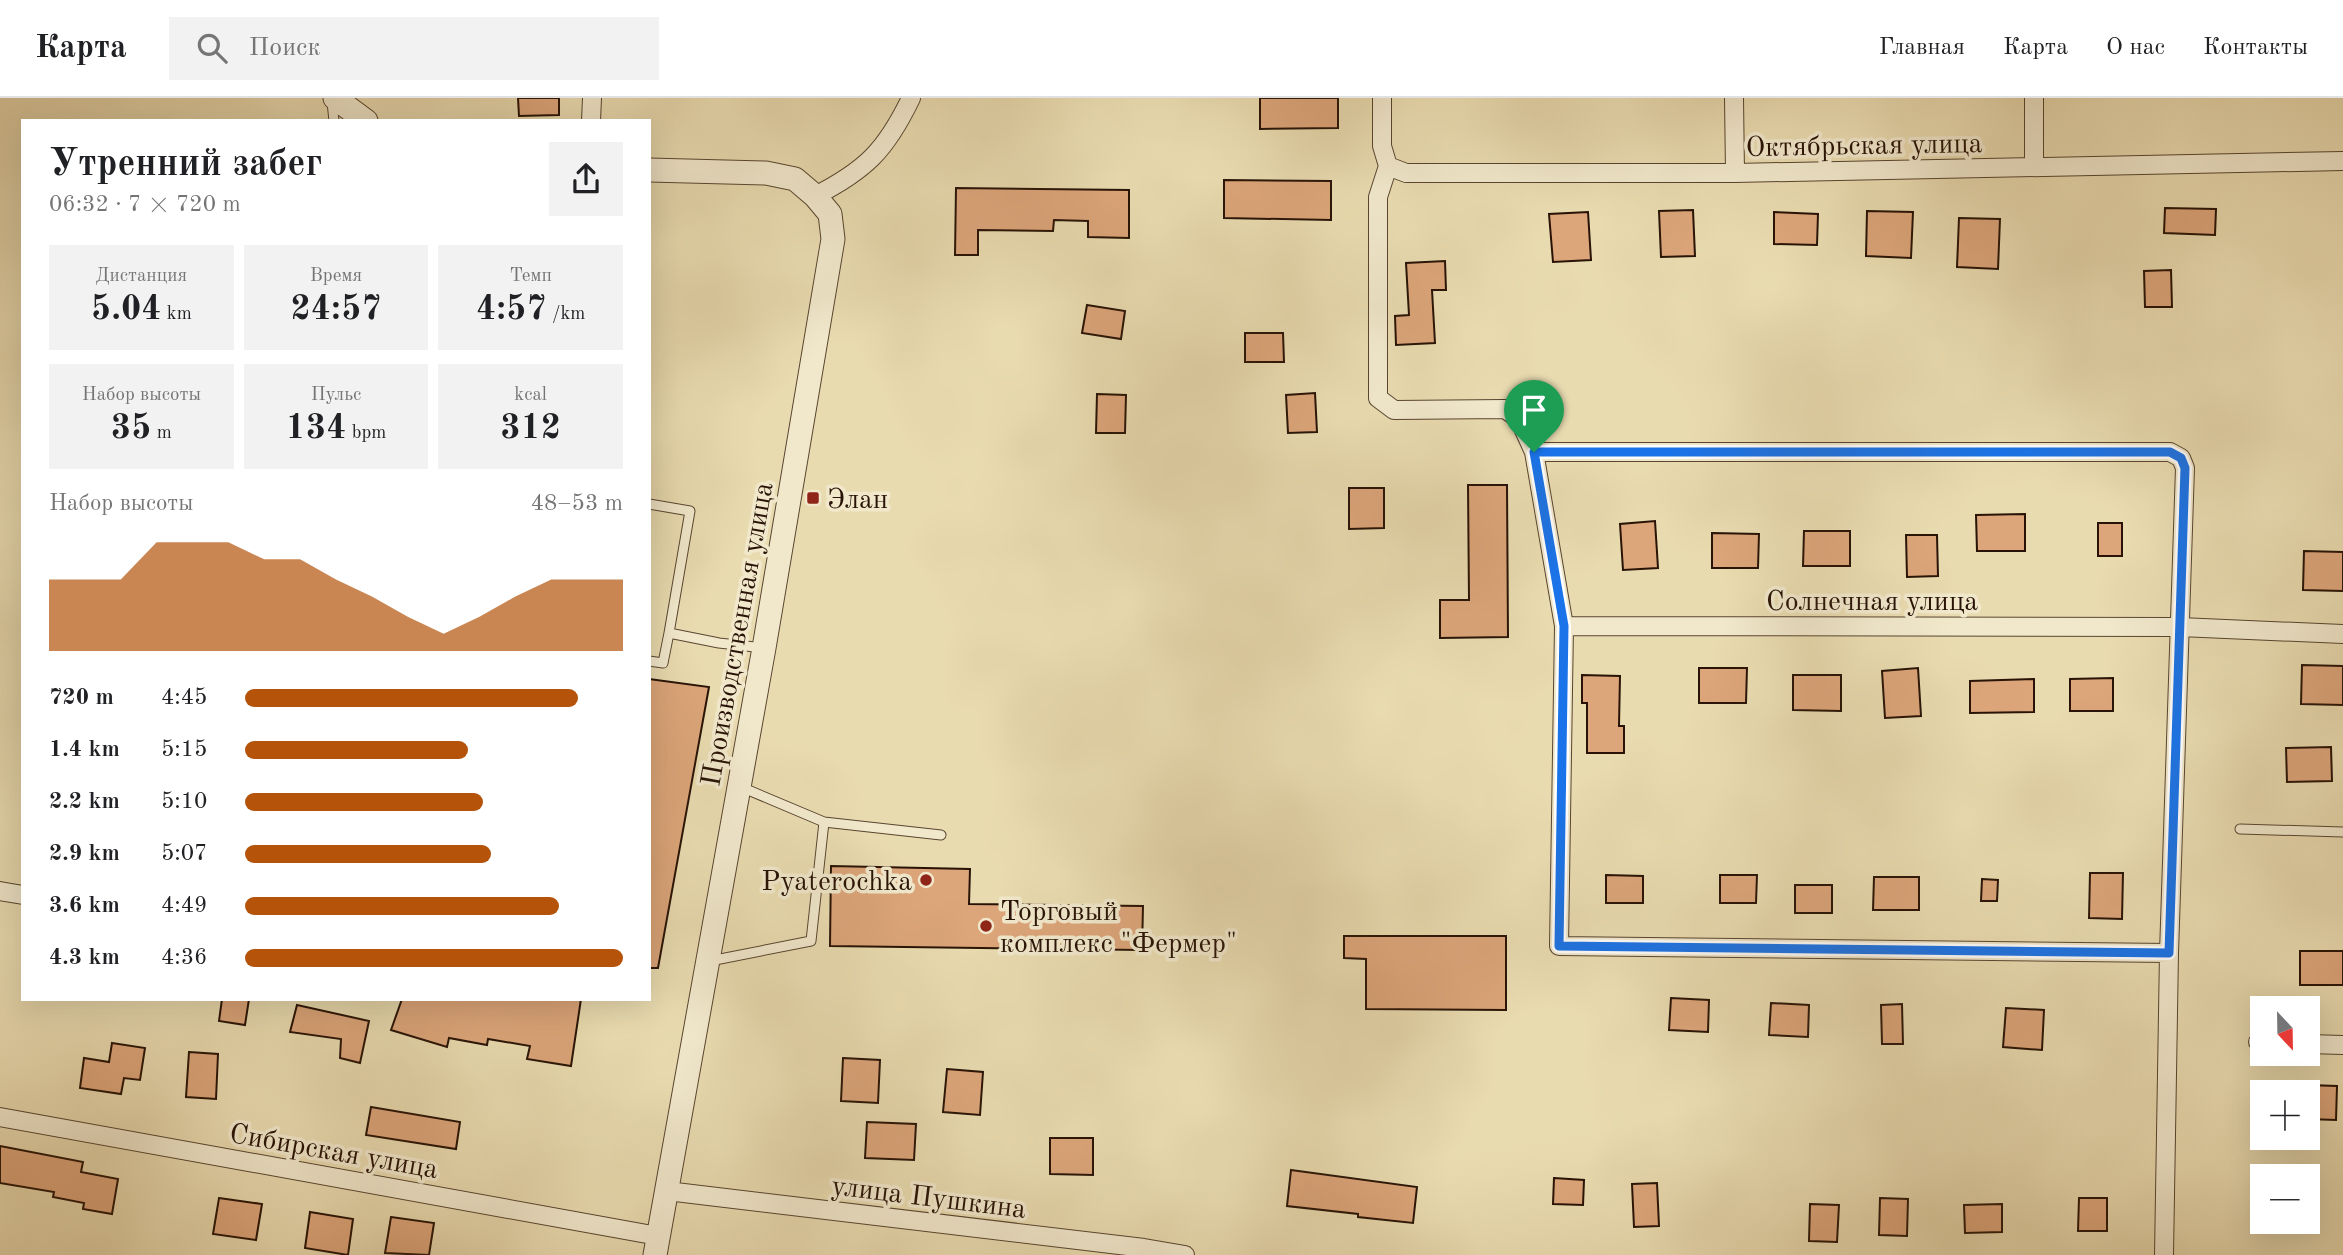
<!DOCTYPE html>
<html lang="ru">
<meta charset="utf-8">
<style>
body{margin:0;font-family:"Old Standard TT",serif;background:#f2f2f2;color:#202124;height:100vh;display:flex;flex-direction:column;font-size:26px;white-space:nowrap}
*{box-sizing:border-box;margin:0}
p{font-size:23px;color:#757577}
.icon{flex:none;width:38px;height:38px;fill:none;stroke:currentColor;stroke-width:2;stroke-linecap:round;stroke-linejoin:round}
.map{position:relative;flex:1;overflow:hidden}
.sheet{position:absolute;left:21px;top:21px;width:630px;height:882px;display:flex;flex-direction:column;background:#fff;border-radius:0px;box-shadow:0 7px 28px #0002}
.sheet>*{flex:none}
.needle{width:46px;rotate:158deg}
.controls{position:absolute;left:2250px;top:898px;display:grid;gap:14px}
.controls a{display:grid;place-items:center;width:70px;height:70px;border-radius:0px;background:#fff;box-shadow:0 7px 28px #0002;font-size:35px}
.pin{position:absolute;display:grid;place-items:center;width:60px;height:60px;color:#fff;margin:-72px -30px;border-radius:50% 50% 50% 0;rotate:-45deg;box-shadow:0 0 7px #0007}
.pin .icon{rotate:45deg}
.round{display:grid;place-items:center;flex:none;width:74px;height:74px;border-radius:0px;background:#f2f2f2}
.summary{display:flex;align-items:center;justify-content:space-between;height:119px;padding:0 28px}
h1{font-size:38px;font-weight:700;line-height:52px}
.stats{display:grid;grid-template-columns:repeat(3,1fr);gap:10px;height:119px;padding:7px 28px}
.stats div{display:grid;align-content:center;border-radius:0px;background:#f2f2f2;text-align:center}
.stats b{font-size:35px;font-weight:700}
.stats small{font-size:19px;font-weight:400}
.stats p{font-size:19px}
.chart{height:196px;padding:14px 28px}
.chart p{display:flex;justify-content:space-between}
.chart svg{width:100%;height:126px;margin-top:7px;fill:#b45309;opacity:.7}
ul{padding:0 28px;list-style:none;font-size:23px}
li{display:grid;grid-template-columns:112px 84px 1fr;align-items:center;height:52px}
li i{height:18px;border-radius:9px;background:#b45309}
header{display:flex;align-items:center;gap:42px;box-sizing:border-box;height:98px;padding:0 35px;background:#fff;border-bottom:2px solid #e0e0e0}
header strong{font-size:33px}
nav{display:flex;gap:38px;margin-inline-start:auto;font-size:24px}
.search{width:490px;height:63px;background:#f2f2f2;display:flex;align-items:center;gap:18px;box-sizing:border-box;padding:0 24px;border-radius:0px;color:#757577;font-size:26px}
.map>svg:first-child{display:block}
.building{fill:#dca57a;stroke:#281306;stroke-width:2}
.lines{fill:none;stroke-linecap:round;stroke-linejoin:round}
.service-casing{stroke:#584530;stroke-width:11}
.minor-casing{stroke:#584530;stroke-width:20}
.tertiary-casing{stroke:#584530;stroke-width:25}
.service{stroke:#f1e8cc;stroke-width:9}
.minor{stroke:#f1e8cc;stroke-width:18}
.tertiary{stroke:#f1e8cc;stroke-width:23}
.route-casing{stroke:#fff;stroke-width:14}
.route{stroke:#1a73e8;stroke-width:9}
.poi-dot{fill:#8f2418;stroke:#f1e8cc;stroke-width:2.5}
.labels{text-anchor:middle;stroke-width:7;stroke-linejoin:round;paint-order:stroke}
.street-label{font-size:28px;fill:#281306;stroke:#f1e8cc}
.poi-label{font-size:28px;fill:#281306;stroke:#f1e8cc;text-anchor:start}
</style>
<header>
<strong>Карта</strong>
<div class="search"><svg class="icon" aria-label="search" viewBox="0 0 24 24"><circle cx="10" cy="10" r="6"/><path d="M15 15l6 6"/></svg>Поиск</div>
<nav><a>Главная</a><a>Карта</a><a>О нас</a><a>Контакты</a></nav>
</header>
<div class="map">
<svg width="2343" height="1157" viewBox="0 0 2343 1157">
<rect width="100%" height="100%" fill="#e9dbb0"/>
<filter id="stains"><feTurbulence type="fractalNoise" baseFrequency=".00286" numOctaves="4"/><feColorMatrix values="0 0 0 0 .2 0 0 0 0 .09 0 0 0 0 .02 0 0 0 .5 -.17"/></filter>
<radialGradient id="worn" r=".72"><stop offset=".6" stop-color="#630" stop-opacity="0"/><stop offset="1" stop-color="#630" stop-opacity=".3"/></radialGradient>
<!-- building -->
<path class="building" d="M518,0h41v17l-40,1z
M1260,0h78v30l-78,1z
M1224,82l107,1v39l-107,-2z
M956,90l173,2v48l-41,-1v-16l-34,-1 -1,11 -75,-1v25h-23z
M2165,110l51,1 -1,26 -51,-2z
M1693,112l2,46 -34,1 -2,-46z
M1867,113l46,1 -2,46 -45,-2z
M1588,114l3,48 -38,2 -4,-48z
M1774,114l44,2 -1,31 -43,-1z
M1959,120l41,1 -2,50 -41,-2z
M1445,163l1,29h-14l3,53 -39,2 -1,-29 14,-1 -3,-52z
M2171,172l1,37h-27l-1,-36z
M1087,207l38,6 -4,28 -39,-6z
M1245,235h38l1,29h-39z
M1315,295l2,39 -29,1 -2,-38z
M1097,296l29,1 -1,38h-29z
M1468,387h39l1,152 -68,1v-38h29z
M1349,390h35v40l-35,1z
M2025,416v37h-48l-1,-36z
M1655,423l3,47 -35,2 -3,-46z
M2098,425h24v33h-24z
M1804,433h46v35h-47z
M1712,435l47,1 -1,34h-46z
M1906,437h31l1,41 -31,1z
M2304,453l39,1v39l-40,-1z
M2302,567l41,1v39l-42,-1z
M1699,570h48l-1,35h-47z
M1918,570l3,48 -36,2 -3,-47z
M1582,577l38,1 -1,50h5v27h-37v-50h-5z
M1793,577h48v36l-48,-1z
M2113,580v33h-43v-32z
M649,581l60,8 -51,281h-9z
M2034,581v33l-64,1v-32z
M2331,649l1,34 -45,1 -1,-34z
M831,768l139,3 -1,35 174,2 -1,44 -312,-4z
M2090,775h33l-1,46 -33,-1z
M1606,777l37,1v27h-37z
M1720,777h37l-1,28h-36z
M1874,779h45v33h-46z
M1982,781l16,1 -1,21h-16z
M1795,787h37v28h-37z
M1344,838h162v74l-140,-1v-50l-22,-1z
M2300,853h43v34h-43z
M1671,900l38,2 -1,32 -39,-2z
M222,901h27l-4,26 -26,-4z
M402,901h179l-10,67 -44,-7 3,-13 -42,-7 -1,6 -38,-7 -2,9 -56,-17z
M1771,905l38,2 -1,32 -39,-2z
M1902,906l1,40h-21l-1,-39z
M297,907l72,16 -9,42 -20,-5 1,-19 -51,-7z
M2006,910l38,2 -2,40 -39,-3z
M112,945l33,5 -5,32 -16,-2 -3,16 -41,-6 4,-30 25,4z
M189,954l29,2 -2,45 -30,-2z
M843,960l37,2 -2,43 -37,-2z
M947,971l36,3 -3,43 -37,-3z
M2308,987l29,1 -1,34 -28,-1z
M371,1009l89,15 -4,27 -90,-14z
M867,1024l49,2 -2,36 -49,-2z
M1050,1040h43v37l-43,-1z
M0,1048l83,16 -2,10 37,7 -6,35 -29,-5 1,-6 -31,-6 1,-5 -54,-9z
M1291,1072l126,17 -4,36 -55,-6v-3l-71,-8z
M1554,1080l30,2 -1,25 -30,-1z
M1657,1085l2,43 -25,1 -2,-43z
M219,1100l43,6 -6,36 -43,-6z
M1880,1100l28,1 -1,37 -28,-1z
M2079,1100h28v33h-29z
M1810,1106l29,1 -2,37 -28,-1z
M2002,1106v28l-37,1 -1,-28z
M310,1114l43,7 -5,36 -43,-7z
M391,1119l43,6 -5,32 -44,-2z"/>
<g class="lines">
<defs>
<path id="service" d="M332,4l2,19
M649,406l41,7 -21,122
M649,563l14,2 6,-30 50,10 45,5
M741,689l83,35 117,13
M2240,731l103,3
M710,863l101,-20 13,-119"/>
<path id="minor" d="M1382,0v48l6,20
M1734,0l1,75
M2034,0v68
M591,23l1,-23
M1388,68l-10,31v201l16,12 111,-1 14,10 15,33 30,174 -5,320 610,7
M1388,68l18,7h329l608,-12
M815,98c51,-26 71,-46 96,-98
M1534,354h636l11,6 4,10 -16,485 -5,302
M1564,528l616,1 163,7
M0,793l23,4
M2258,944h5
M2308,946l35,1
M0,1019l658,119
M667,1093l477,57 41,7"/>
<path id="tertiary" d="M335,0l31,23
M649,72l117,3 29,6 20,17 15,18 3,25 -69,409 -109,607"/>
</defs>
<!-- service casing -->
<use href="#service" class="service-casing"/>
<!-- minor casing -->
<use href="#minor" class="minor-casing"/>
<!-- tertiary casing -->
<use href="#tertiary" class="tertiary-casing"/>
<!-- service -->
<use href="#service" class="service"/>
<!-- minor -->
<use href="#minor" class="minor"/>
<!-- tertiary -->
<use href="#tertiary" class="tertiary"/>
</g>
<g class="lines">
<defs>
<path id="route" d="M1534,354h636l11,6 4,10 -16,485 -610,-7 5,-320z"/>
</defs>
<!-- route casing -->
<use href="#route" class="route-casing"/>
<!-- route -->
<use href="#route" class="route"/>
</g>
<!-- markers -->
<g class="poi-dot">
<rect x="806" y="393" width="14" height="14" rx="3.5"/>
<circle cx="926" cy="782" r="7"/>
<circle cx="986" cy="828" r="7"/>
</g>
<g class="labels">
<!-- street labels -->
<g class="street-label">
<text transform="translate(1864 46) rotate(-1)" y="10">Октябрьская улица</text>
<text x="1872" y="512">Солнечная улица</text>
<text transform="translate(736 536) rotate(-80)" y="10">Производственная улица</text>
<text transform="translate(334 1052) rotate(10)" y="10">Сибирская улица</text>
<text transform="translate(929 1098) rotate(7)" y="10">улица Пушкина</text>
</g>
<!-- poi labels -->
<g class="poi-label">
<text x="827" y="410">Элан</text>
<text x="912" y="792" text-anchor="end">Pyaterochka</text>
<text x="1000" y="822">Торговый<tspan x="1000" dy="32">комплекс "Фермер"</tspan></text>
</g>
</g>
<rect width="100%" height="100%" filter="url(#stains)"/>
<rect width="100%" height="100%" fill="url(#worn)"/>
</svg>
<div class="controls">
<a><svg class="needle" viewBox="-14 -14 28 28"><path d="M0-13l5 13h-10z" fill="#e53935"/><path d="M0 13l5-13h-10z" fill="#757577"/></svg></a>
<a>+</a>
<a>−</a>
</div>
<div class="pin" style="left:1534px;top:354px;background:#1e9e55"><svg class="icon" aria-label="arrive" viewBox="0 0 24 24"><path d="M6 21V4h12l-3 4 3 4H6"/></svg></div>
<section class="sheet">
<div class="summary"><div><h1>Утренний забег</h1><p>06:32 · 7 × 720 m</p></div><a class="round"><svg class="icon" aria-label="share" viewBox="0 0 24 24"><path d="M12 15V3M7 8l5-5 5 5M5 13v7h14v-7"/></svg></a></div>
<div class="stats">
<div><p>Дистанция</p><b>5.04<small> km</small></b></div>
<div><p>Время</p><b>24:57</b></div>
<div><p>Темп</p><b>4:57<small> /km</small></b></div>
</div>
<div class="stats">
<div><p>Набор высоты</p><b>35<small> m</small></b></div>
<div><p>Пульс</p><b>134<small> bpm</small></b></div>
<div><p>kcal</p><b>312</b></div>
</div>
<div class="chart"><p><span>Набор высоты</span>48–53 m</p>
<svg viewBox="0 0 160 44" preserveAspectRatio="none"><path d="M0 44V19L10 19L20 19L30 6L40 6L50 6L60 12L70 12L80 19L90 25L100 32L110 38L120 32L130 25L140 19L150 19L160 19V44z"/></svg>
</div>
<ul>
<li><b>720 m</b>4:45<i style="width:88%"></i></li>
<li><b>1.4 km</b>5:15<i style="width:59%"></i></li>
<li><b>2.2 km</b>5:10<i style="width:63%"></i></li>
<li><b>2.9 km</b>5:07<i style="width:65%"></i></li>
<li><b>3.6 km</b>4:49<i style="width:83%"></i></li>
<li><b>4.3 km</b>4:36<i style="width:100%"></i></li>
</ul>
</section>
</div>
